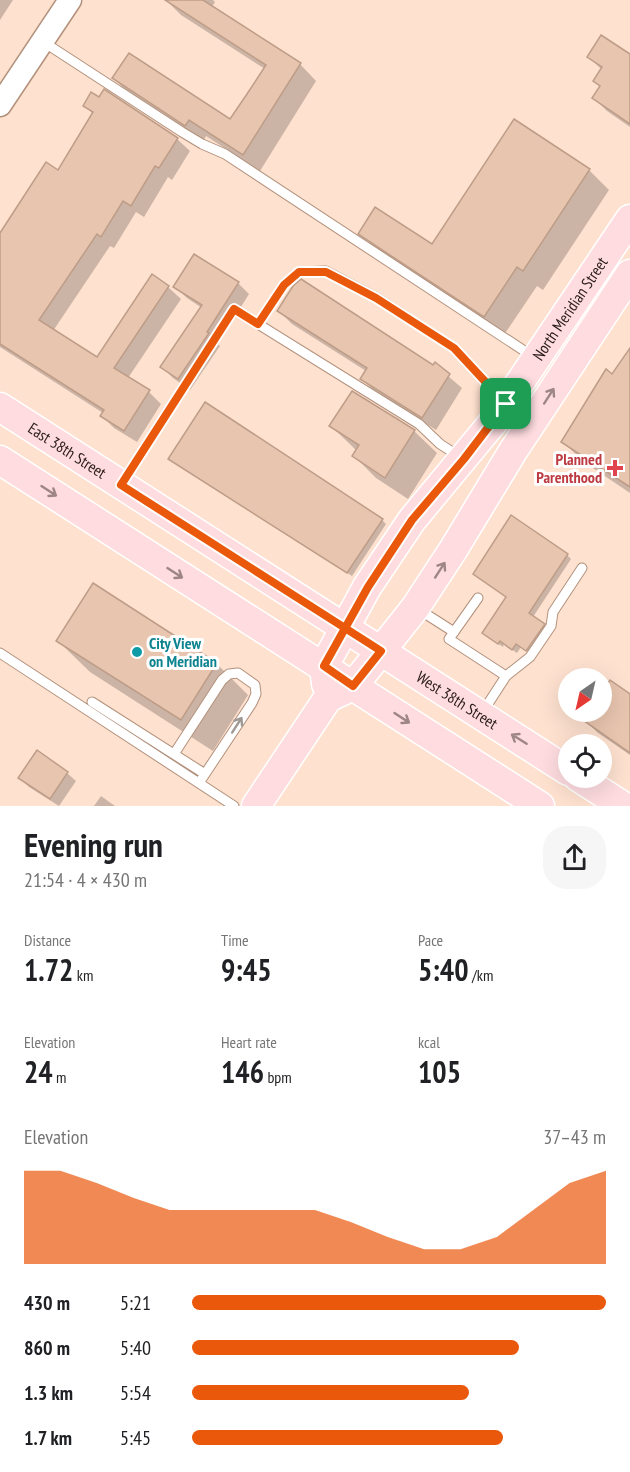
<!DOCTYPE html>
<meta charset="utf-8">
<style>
body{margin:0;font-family:"PT Sans Narrow",sans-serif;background:#f6f6f6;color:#202124;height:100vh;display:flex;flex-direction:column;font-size:22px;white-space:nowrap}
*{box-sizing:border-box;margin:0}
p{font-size:20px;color:#757577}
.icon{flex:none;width:33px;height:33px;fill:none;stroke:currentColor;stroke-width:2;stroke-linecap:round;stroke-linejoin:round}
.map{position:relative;height:806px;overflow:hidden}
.panel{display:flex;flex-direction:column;background:#fff;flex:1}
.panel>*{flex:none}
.needle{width:39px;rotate:214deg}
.controls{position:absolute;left:558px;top:668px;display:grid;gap:12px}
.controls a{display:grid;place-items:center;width:54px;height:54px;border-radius:50%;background:#fff;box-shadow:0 6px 24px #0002;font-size:30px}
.pin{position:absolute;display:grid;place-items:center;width:51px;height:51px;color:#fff;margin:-26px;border-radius:12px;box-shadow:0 3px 9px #0006}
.round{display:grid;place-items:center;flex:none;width:63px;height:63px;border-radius:24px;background:#f6f6f6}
.overview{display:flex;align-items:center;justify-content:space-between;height:102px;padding:0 24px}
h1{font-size:33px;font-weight:800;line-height:45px}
.metrics{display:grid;grid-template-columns:repeat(3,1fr);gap:9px;height:102px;padding:6px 24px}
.metrics div{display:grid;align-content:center}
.metrics b{font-size:30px;font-weight:800}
.metrics small{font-size:16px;font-weight:400}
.metrics p{font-size:16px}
.chart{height:168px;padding:12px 24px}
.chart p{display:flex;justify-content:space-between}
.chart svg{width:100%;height:108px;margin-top:6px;fill:#ea580c;opacity:.7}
ul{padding:0 24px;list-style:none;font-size:20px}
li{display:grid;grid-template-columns:96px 72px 1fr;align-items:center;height:45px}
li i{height:15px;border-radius:8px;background:#ea580c}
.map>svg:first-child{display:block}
.shadow{fill:#0003}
.building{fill:#e8c5af;stroke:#be9d88;stroke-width:1.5}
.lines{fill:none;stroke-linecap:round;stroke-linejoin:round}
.service-casing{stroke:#b2917c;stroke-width:11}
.tertiary-casing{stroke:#b2917c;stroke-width:25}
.primary-casing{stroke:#fff;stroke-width:31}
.service{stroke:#fff;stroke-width:9}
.tertiary{stroke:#fff;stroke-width:22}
.primary{stroke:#fedce0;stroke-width:28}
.oneway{stroke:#9e8684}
.oneway2{stroke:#9f9995}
.route-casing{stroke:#fff;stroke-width:12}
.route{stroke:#ea580c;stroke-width:8}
.health-dot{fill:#e0444e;stroke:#fff;stroke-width:2}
.culture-dot{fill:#0f9aa8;stroke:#fff;stroke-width:2}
.labels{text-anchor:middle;stroke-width:6;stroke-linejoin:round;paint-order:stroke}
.street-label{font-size:16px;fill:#291c14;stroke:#fff}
.health-label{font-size:16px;font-weight:bold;fill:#be3a42;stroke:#fff;text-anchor:end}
.culture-label{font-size:16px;font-weight:bold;fill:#0d838f;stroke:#fff;text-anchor:start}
</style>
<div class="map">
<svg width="630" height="806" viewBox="0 0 630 806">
<rect width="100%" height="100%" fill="#fee1cf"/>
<!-- shadow -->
<path class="shadow" d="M0,0h13l-13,20z
M166,0h47l2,2 -3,5 88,57 16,17 -56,90 -54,-35 -3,6 -73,-47 -16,-17 116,43 35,-52 -84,-54z
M630,56v71l-23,-16 -13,-13 7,-11 -6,-6 7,-11 -13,-13z
M84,105l93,34 13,12 -18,29 -4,-3 -24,40 -8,-5 -22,36 -4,-2 -57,85 44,28 56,-82 15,10 13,12 -53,79 21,14 12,12 -24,38 -23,-14 -12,-12 1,-3 -103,-66v-110l59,-65 34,-58z
M589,170l20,20 -66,100 -6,-4 -33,49 -124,-82 -20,-20 72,13z
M238,283l11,11 -31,50 2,2 -30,44 -17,-12 -11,-11 40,-59 -15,-10 -12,-11z
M279,311l154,57 2,-3 27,23 -26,42 -61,-38 -13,-13 4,-8 -74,-47z
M630,350v143l-46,-31 -21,-20z
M331,426l83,5 23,22 -29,46 -32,-21 -22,-22 3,-5z
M170,459l212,61 4,4 -34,52z
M567,555l4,4 -38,58 15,12 -17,25 -10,-7 -4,6 -13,-9 -1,3 -15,-10z
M58,641l159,23 31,31 -35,56 -123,-79z
M610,682l20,14v59l-32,-22 -13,-13 6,-9h11v-16z
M67,773l9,8 -17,25 -30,-19 -9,-9z
M101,796l14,10h-21z"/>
<!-- building -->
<path class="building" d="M165,0h38l98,63 -58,92 -54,-35 -4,6 -73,-48 17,-25 101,66 17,-25 19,-29z
M601,35l29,19v70l-38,-26 8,-12 -7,-5 9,-14 -15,-10z
M104,89l74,49 -19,30 -4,-2 -24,40 -8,-5 -22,36 -4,-3 -58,86 58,37 55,-83 17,12 -55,82 36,22 -26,41 -24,-15 4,-6 -104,-66v-111l46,-71 12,8 35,-58 -10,-6 8,-14 8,5z
M514,119l76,50 -67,102 -6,-4 -33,50 -126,-83 17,-27 57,37z
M194,254l45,28 -32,50 2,1 -31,46 -18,-12 42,-62 -29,-18z
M301,279l132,86 2,-3 15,12 -28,44 -62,-39 7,-11 -90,-57 16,-25z
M630,348v139l-69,-45 45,-73 6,5z
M352,391l63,39 -30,48 -33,-22 7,-11 -30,-19z
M205,402l178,117 -36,54 -179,-114z
M511,515l57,39 -39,59 16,11 -19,27 -10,-7 -4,6 -12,-9 -2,3 -16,-11 24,-36 -33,-23z
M93,583l124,80 -36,57 -125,-79z
M610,680l20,14v59l-60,-42h32v-19z
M37,750l31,22 -18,27 -32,-21z"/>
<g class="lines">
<defs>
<path id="service" d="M42,41l140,91 20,12 23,10 307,202
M258,324l26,-39 15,-13 27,-1 51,27 77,50 48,52
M122,483l112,-174 185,115 21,20 20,13
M478,598l-29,41 57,37
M418,609l36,23
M0,653l234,153
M92,702l113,72
M482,713l24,-37 24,-19 21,-31 2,-14 29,-44
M174,754l48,-74 7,-6 9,-1 17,12 1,9 -4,9 -53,80"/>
<path id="tertiary" d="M0,105l70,-105"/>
<g id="primary">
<path id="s1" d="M0,407l568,364"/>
<path d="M0,460l540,346"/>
<path id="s2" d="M326,684l-2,-18 43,-79 45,-67 82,-99 136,-202"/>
<path d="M578,777l45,29"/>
<path d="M256,806l72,-108 25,-12 62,-78 38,-58 60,-99 117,-177"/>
</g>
</defs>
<!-- service casing -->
<use href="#service" class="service-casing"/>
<!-- tertiary casing -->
<use href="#tertiary" class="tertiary-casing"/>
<!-- primary casing -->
<use href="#primary" class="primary-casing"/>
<!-- service -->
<use href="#service" class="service"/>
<!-- tertiary -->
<use href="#tertiary" class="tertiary"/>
<!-- primary -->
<use href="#primary" class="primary"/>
</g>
<!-- one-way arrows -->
<defs><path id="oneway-shaft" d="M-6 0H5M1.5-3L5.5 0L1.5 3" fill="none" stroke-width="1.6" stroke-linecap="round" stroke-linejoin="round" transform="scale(1.5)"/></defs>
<g class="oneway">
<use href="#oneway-shaft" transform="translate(549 396) rotate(-57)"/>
<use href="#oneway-shaft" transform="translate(49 491) rotate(33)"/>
<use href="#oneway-shaft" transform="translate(440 570) rotate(-57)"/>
<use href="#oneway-shaft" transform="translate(175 573) rotate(33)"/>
<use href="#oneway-shaft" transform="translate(402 718) rotate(33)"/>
<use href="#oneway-shaft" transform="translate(519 739) rotate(-148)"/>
</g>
<use class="oneway2" href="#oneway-shaft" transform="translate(237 725) rotate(-57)"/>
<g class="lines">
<defs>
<path id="route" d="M506,404l-42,55 -52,61 -44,67 -44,79 29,20 28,-35c-87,-55 -173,-111 -260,-166l113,-176 24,15 26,-39 15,-13h27l50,26 78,50 52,56"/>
</defs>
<!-- route casing -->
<use href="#route" class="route-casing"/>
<!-- route -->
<use href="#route" class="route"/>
</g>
<!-- markers -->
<path class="health-dot" d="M612 459h6v6h6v6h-6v6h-6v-6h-6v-6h6z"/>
<circle class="culture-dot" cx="137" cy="652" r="6"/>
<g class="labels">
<!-- street labels -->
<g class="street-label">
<text dy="6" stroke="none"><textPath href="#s2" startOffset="453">North Meridian Street</textPath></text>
<text dy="6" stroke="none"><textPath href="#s1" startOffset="80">East 38th Street</textPath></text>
<text dy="6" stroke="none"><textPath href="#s1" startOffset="543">West 38th Street</textPath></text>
</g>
<!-- health labels -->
<g class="health-label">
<text x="602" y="465">Planned<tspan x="602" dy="18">Parenthood</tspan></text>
</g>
<!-- culture labels -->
<g class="culture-label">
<text x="149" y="649">City View<tspan x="149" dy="18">on Meridian</tspan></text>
</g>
</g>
</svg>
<div class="controls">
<a><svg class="needle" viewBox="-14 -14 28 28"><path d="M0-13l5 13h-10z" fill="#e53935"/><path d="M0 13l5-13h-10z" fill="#757577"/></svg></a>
<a><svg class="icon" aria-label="locate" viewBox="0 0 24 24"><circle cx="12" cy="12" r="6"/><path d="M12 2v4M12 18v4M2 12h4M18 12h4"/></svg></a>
</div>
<div class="pin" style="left:506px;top:404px;background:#1e9e55"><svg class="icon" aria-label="arrive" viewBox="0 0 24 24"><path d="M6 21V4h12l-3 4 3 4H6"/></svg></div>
</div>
<section class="panel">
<div class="overview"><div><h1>Evening run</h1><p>21:54 · 4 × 430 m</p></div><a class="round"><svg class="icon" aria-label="share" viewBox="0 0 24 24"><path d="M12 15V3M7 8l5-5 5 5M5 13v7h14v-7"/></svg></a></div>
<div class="metrics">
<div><p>Distance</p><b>1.72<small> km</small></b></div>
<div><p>Time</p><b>9:45</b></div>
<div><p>Pace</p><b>5:40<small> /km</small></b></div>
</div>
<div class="metrics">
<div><p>Elevation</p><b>24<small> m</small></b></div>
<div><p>Heart rate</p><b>146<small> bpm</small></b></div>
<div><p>kcal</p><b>105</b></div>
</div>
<div class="chart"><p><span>Elevation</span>37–43 m</p>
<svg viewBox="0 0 160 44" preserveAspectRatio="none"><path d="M0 44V6L10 6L20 11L30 17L40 22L50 22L60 22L70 22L80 22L90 27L100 33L110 38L120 38L130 33L140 22L150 11L160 6V44z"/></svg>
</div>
<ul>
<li><b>430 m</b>5:21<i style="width:100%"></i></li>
<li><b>860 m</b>5:40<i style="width:79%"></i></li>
<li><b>1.3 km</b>5:54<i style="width:67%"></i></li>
<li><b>1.7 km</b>5:45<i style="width:75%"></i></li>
</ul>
</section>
